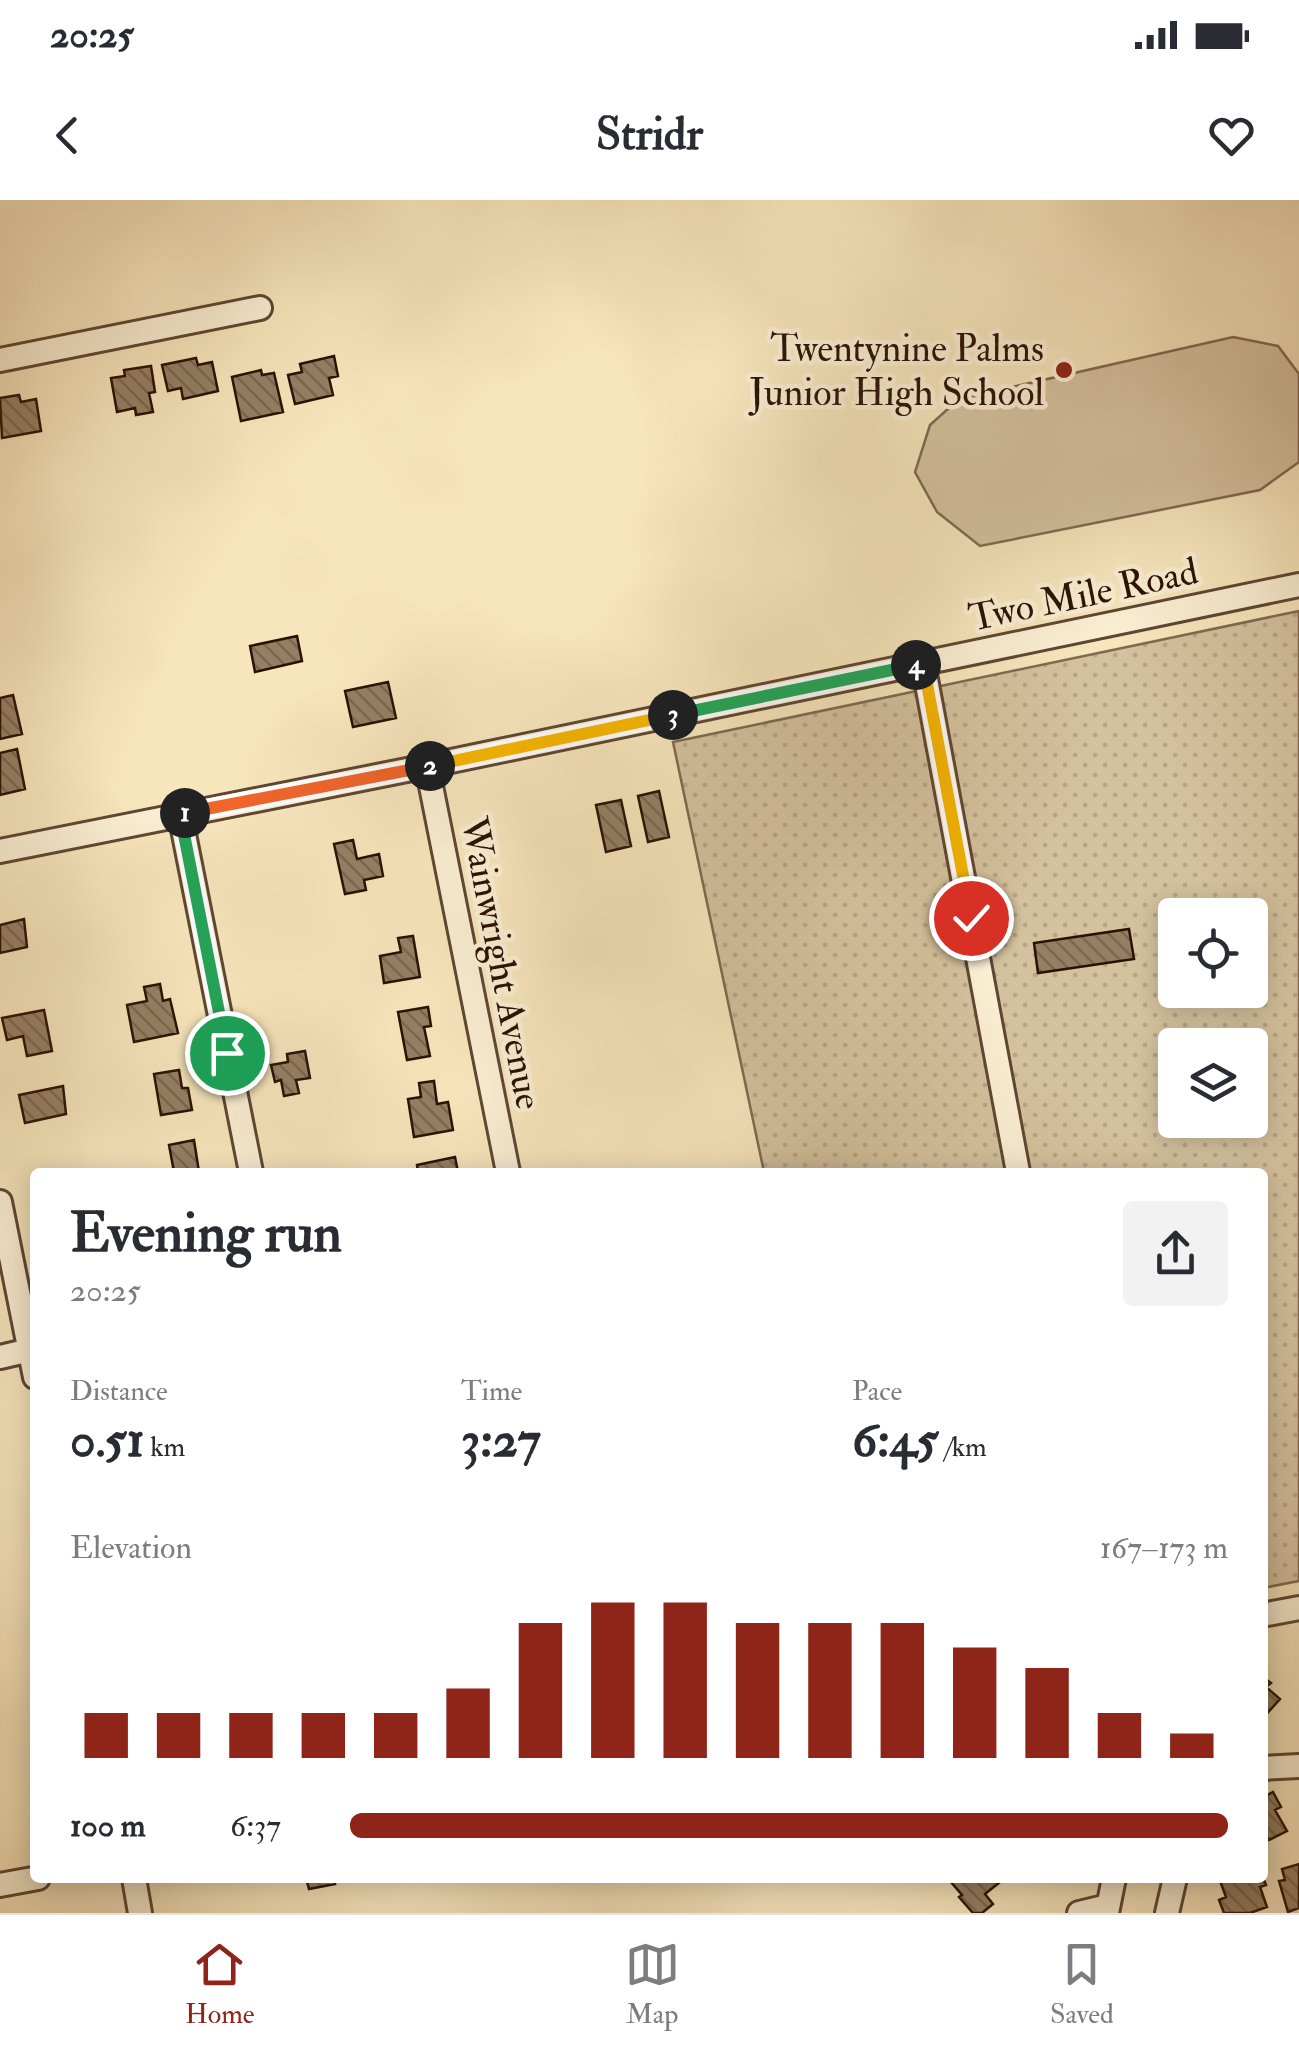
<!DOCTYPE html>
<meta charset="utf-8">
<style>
body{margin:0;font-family:"IM FELL Double Pica",serif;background:#f2f2f3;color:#2b2b33;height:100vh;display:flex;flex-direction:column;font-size:38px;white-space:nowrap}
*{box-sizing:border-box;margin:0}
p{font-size:32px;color:#7c7c81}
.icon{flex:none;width:55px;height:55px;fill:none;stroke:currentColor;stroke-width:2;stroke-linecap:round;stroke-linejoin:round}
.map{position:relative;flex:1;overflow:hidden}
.panel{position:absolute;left:30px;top:968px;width:1238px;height:715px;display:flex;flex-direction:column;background:#fff;border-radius:10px;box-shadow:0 5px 25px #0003}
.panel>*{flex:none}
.fabs{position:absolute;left:1158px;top:698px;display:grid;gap:20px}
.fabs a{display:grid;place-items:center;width:110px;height:110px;border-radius:10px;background:#fff;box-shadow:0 5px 25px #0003;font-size:50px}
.pin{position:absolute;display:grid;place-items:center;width:85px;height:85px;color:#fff;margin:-42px;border:5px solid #fff;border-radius:50%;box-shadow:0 2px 10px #0007}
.km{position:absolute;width:50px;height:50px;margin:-25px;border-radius:50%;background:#222;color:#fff;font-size:28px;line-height:50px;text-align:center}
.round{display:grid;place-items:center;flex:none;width:105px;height:105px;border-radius:10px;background:#f2f2f3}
.overview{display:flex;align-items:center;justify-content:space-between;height:170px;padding:0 40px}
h1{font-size:55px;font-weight:700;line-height:75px}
.metrics{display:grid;grid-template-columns:repeat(3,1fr);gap:15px;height:170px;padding:10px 40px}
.metrics div{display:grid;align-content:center}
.metrics b{font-size:50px;font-weight:700}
.metrics small{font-size:28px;font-weight:400}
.metrics p{font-size:28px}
.chart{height:280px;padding:20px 40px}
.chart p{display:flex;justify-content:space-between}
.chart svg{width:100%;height:180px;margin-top:10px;stroke:#8f2418;stroke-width:6}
ul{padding:0 40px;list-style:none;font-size:32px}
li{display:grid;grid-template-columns:160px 120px 1fr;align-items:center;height:75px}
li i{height:25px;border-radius:12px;background:#8f2418}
.status{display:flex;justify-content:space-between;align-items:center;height:70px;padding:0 50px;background:#fff;direction:ltr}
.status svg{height:28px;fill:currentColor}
header{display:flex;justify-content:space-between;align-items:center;height:130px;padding:0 40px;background:#fff;font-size:45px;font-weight:700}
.tabs{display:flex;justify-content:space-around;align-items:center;height:140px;border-top:2px solid #e1e1e2;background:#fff;font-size:28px;color:#7c7c81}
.tabs a{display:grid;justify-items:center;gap:5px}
.tabs .selected{color:#8f2418}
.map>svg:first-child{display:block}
.green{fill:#d4c19d;stroke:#806951;stroke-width:2.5}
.park{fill:url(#park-dots);stroke:#806951;stroke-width:2.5;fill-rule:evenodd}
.building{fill:url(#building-back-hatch);stroke:#2b1105;stroke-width:2.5}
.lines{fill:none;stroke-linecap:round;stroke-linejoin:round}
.minor-casing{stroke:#5e4633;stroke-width:28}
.minor{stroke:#faeed3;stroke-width:22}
.split-1-casing{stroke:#fff;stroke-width:20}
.split-2-casing{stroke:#fff;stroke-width:20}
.split-3-casing{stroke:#fff;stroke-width:20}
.split-4-casing{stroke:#fff;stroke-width:20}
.split-5-casing{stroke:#fff;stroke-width:20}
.split-1{stroke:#22a559;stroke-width:12}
.split-2{stroke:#f0652b;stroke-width:12}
.split-3{stroke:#f5b400;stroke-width:12}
.split-4{stroke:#22a559;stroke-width:12}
.split-5{stroke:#f5b400;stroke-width:12}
.poi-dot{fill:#8f2418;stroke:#faeed3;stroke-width:4}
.labels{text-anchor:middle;stroke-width:9;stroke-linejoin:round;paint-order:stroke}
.poi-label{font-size:38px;fill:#2b1105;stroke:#faeed3;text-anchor:end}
.street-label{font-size:38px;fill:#2b1105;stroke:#faeed3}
</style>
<div class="status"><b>20:25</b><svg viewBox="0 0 49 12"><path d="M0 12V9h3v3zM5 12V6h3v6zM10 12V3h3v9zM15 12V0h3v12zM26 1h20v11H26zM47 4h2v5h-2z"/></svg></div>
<header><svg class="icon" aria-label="back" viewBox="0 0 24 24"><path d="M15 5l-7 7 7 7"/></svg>Stridr<svg class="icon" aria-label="heart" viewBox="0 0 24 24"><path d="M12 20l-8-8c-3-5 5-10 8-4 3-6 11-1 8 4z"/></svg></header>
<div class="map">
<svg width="1299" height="1713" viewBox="0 0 1299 1713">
<defs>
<pattern id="park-dots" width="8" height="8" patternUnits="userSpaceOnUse" patternTransform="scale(2.5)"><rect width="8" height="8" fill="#d4c19d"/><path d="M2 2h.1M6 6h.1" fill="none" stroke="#b6a586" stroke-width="1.8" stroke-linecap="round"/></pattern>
<pattern id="building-back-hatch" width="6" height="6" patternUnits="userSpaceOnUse" patternTransform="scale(2.5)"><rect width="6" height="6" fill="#957f64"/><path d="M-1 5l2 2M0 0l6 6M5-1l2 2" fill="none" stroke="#7a6750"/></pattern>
</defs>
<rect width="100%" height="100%" fill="#f7e5bc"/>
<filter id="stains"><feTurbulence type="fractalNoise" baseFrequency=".002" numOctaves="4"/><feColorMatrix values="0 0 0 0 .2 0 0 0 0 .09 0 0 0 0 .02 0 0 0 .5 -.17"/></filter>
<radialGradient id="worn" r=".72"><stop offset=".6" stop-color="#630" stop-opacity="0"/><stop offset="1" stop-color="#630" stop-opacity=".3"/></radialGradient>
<!-- green -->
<path class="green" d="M1233,137l45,9 21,28v88l-39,28 -280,56 -43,-34 -22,-40 15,-47 29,-26z"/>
<!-- park -->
<path class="park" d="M1299,411v970l-36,7 -1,-416h-498l-91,-430zM1175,715h75v75h-75zM1175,845h75v75h-75z"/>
<!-- building -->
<path class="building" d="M334,156l4,20 -9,2 4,17 -38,9 -7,-29 14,-3 -2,-8z
M196,158l2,7 14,-3 6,29 -35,8 -2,-11 -13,3 -6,-26z
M151,166l4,26 -6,1 4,19 -17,3 -1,-7 -18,4 -6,-34 14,-2 -1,-6z
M261,170l1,5 12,-2 9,39 -42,9 -9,-44z
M19,195l2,7 15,-3 5,32 -39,7 -2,-40z
M297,436l5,25 -47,11 -5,-26z
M388,482l8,36 -43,9 -8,-36z
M13,495l9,39 -22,5v-41z
M17,549l8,40 -25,6v-42z
M659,591l10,46 -21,5 -10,-46z
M621,600l10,46 -25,6 -10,-47z
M353,640l4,19 22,-5 4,22 -19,4 2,10 -21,4 -11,-50z
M24,719l3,28 -27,6v-28z
M1129,729l5,30 -96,14 -4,-30z
M413,736l7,41 -36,6 -4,-27 21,-4 -3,-14z
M160,784l3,17 7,-2 8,34 -44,9 -7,-37 20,-4 -3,-14z
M428,807l3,19 -7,1 6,29 -23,4 -9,-48z
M44,810l8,41 -25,5 -4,-20 -16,4 -5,-22z
M305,851l5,27 -14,2 3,13 -15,3 -3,-16 -6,2 -4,-17 17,-3 -1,-8z
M179,870l3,18h6l4,22 -31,5 -7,-41z
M434,881l3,23 11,-2 5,28 -39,7 -6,-38 13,-2 -2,-14z
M63,886l3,28 -41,9 -6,-28z
M194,940l5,32h-25l-5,-27z
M455,957l3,15h-40l-1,-7z
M1262,1476l9,7 -5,4 14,12 -18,20z
M1273,1592l8,15 -6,3 12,21 -18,9 -2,-3 -5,2v-41z
M1299,1664v44l-11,4 -9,-31 6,-1 -3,-11z
M1262,1675l4,10 -6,2 7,20 -17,6h-26l-5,-13 7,-3 -7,-19z
M306,1678h27l2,6 -26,5z
M953,1678h52l-20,16 8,10 -11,9h-9l-14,-16 3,-2 -11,-13z"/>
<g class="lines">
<defs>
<path id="minor" d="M0,160l260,-52
M923,463l95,509
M427,566l81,406
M180,614l71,358
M0,651l427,-85 872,-181
M0,1002l35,175
M0,1157l30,-7
M1262,1415l37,-7
M1262,1568l37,-2
M134,1678l6,35
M0,1685l38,-7
M1079,1713l29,-7
M1107,1713l7,-35
M1167,1713l8,-35"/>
</defs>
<!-- minor casing -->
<use href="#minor" class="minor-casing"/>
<!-- minor -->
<use href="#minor" class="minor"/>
</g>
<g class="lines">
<defs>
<path id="split-1" d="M185,613l-5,1 47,239"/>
<path id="split-2" d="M185,613l245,-47"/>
<path id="split-3" d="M430,566l243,-51"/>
<path id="split-4" d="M673,515l243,-50"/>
<path id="split-5" d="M916,465l7,-2 48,255"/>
</defs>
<!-- split-1 casing -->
<use href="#split-1" class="split-1-casing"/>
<!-- split-2 casing -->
<use href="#split-2" class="split-2-casing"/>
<!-- split-3 casing -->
<use href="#split-3" class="split-3-casing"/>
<!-- split-4 casing -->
<use href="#split-4" class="split-4-casing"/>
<!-- split-5 casing -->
<use href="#split-5" class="split-5-casing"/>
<!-- split-1 -->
<use href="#split-1" class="split-1"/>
<!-- split-2 -->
<use href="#split-2" class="split-2"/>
<!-- split-3 -->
<use href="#split-3" class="split-3"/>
<!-- split-4 -->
<use href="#split-4" class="split-4"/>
<!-- split-5 -->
<use href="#split-5" class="split-5"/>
</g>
<!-- markers -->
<circle class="poi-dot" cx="1064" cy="170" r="10"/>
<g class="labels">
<!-- poi labels -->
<g class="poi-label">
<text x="1044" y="161">Twentynine Palms<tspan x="1044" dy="44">Junior High School</tspan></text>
</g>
<!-- street labels -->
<g class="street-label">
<text transform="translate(1083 394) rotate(-12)" y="13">Two Mile Road</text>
<text transform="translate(502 763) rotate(79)" y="13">Wainwright Avenue</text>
</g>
</g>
<rect width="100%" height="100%" filter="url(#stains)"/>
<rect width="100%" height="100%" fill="url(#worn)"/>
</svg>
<div class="fabs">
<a><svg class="icon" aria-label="locate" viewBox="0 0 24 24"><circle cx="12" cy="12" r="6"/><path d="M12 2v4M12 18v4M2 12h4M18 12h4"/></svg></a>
<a><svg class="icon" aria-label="layers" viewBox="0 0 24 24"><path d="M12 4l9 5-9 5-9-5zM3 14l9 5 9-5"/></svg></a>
</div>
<div class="pin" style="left:227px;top:853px;background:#1e9e55"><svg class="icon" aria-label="arrive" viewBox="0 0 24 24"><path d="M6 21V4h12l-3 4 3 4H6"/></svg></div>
<div class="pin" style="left:971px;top:718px;background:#d93025"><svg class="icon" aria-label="check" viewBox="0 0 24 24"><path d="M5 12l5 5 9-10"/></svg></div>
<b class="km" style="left:185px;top:613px">1</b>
<b class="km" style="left:430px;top:566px">2</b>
<b class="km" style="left:673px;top:515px">3</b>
<b class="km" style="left:916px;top:465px">4</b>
<section class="panel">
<div class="overview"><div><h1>Evening run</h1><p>20:25</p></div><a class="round"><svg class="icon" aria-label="share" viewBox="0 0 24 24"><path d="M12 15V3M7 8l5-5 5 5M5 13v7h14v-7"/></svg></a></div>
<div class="metrics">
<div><p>Distance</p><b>0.51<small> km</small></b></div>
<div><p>Time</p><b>3:27</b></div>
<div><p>Pace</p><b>6:45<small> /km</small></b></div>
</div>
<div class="chart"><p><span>Elevation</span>167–173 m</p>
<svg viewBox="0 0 160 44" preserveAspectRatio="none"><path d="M5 44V33M15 44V33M25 44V33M35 44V33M45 44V33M55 44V27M65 44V11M75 44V6M85 44V6M95 44V11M105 44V11M115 44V11M125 44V17M135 44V22M145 44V33M155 44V38"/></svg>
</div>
<ul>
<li><b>100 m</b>6:37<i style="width:100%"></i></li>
</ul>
</section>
</div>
<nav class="tabs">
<a class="selected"><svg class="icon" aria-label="home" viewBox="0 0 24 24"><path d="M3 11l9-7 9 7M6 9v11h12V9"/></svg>Home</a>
<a><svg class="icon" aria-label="map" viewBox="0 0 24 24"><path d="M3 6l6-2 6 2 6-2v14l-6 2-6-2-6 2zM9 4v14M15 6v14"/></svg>Map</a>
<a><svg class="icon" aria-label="saved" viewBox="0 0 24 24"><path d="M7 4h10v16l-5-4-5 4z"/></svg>Saved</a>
</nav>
